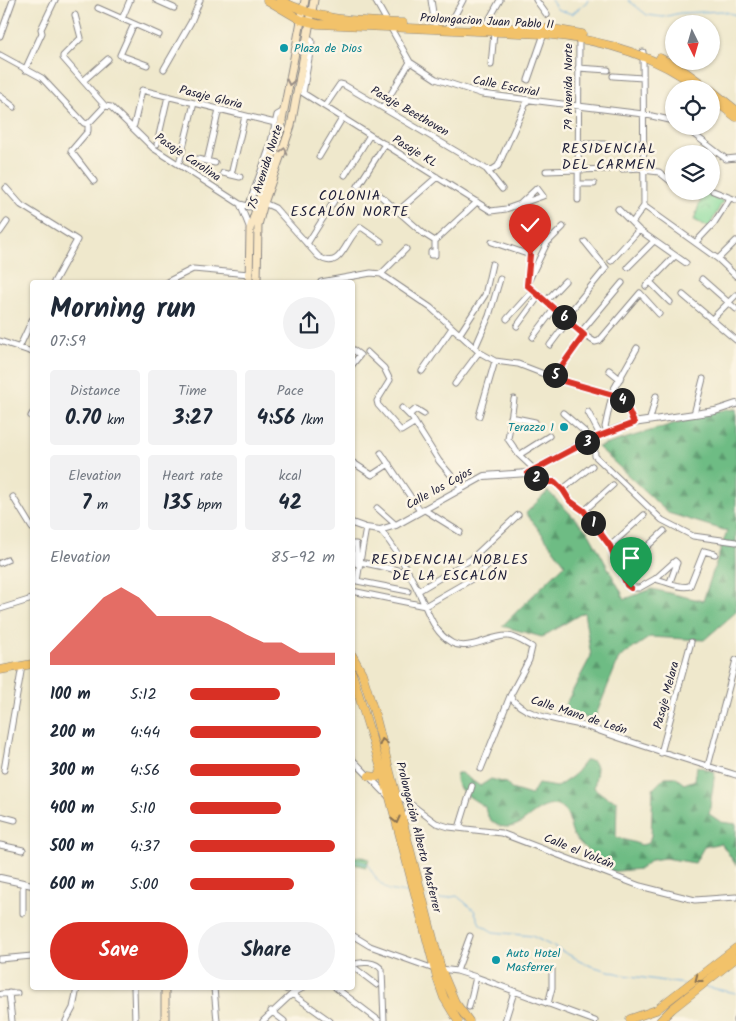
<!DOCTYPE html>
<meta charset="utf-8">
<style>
body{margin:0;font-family:Kalam,sans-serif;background:#f2f2f3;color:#1f2937;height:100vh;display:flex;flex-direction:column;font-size:19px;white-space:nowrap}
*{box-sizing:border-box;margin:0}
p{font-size:16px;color:#747a83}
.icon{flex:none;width:28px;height:28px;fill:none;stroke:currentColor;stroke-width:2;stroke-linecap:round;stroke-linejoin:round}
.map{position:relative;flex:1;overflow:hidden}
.drawer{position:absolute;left:30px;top:280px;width:325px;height:710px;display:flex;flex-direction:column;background:#fff;border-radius:5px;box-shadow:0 1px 4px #0004}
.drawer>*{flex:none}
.needle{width:32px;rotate:175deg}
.buttons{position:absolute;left:665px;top:15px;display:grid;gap:10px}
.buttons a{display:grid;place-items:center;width:55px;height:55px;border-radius:50%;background:#fff;box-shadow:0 1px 4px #0004;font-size:25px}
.pin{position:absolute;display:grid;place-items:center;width:42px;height:42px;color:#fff;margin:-51px -21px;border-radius:50% 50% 50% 0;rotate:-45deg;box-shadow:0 0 5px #0007}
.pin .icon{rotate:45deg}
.km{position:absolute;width:25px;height:25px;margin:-12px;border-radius:50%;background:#222;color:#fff;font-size:14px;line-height:25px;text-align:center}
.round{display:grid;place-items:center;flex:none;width:52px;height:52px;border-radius:26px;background:#f2f2f3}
.headline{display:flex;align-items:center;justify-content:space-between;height:85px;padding:0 20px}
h1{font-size:28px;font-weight:800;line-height:38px}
.figures{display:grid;grid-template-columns:repeat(3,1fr);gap:8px;height:85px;padding:5px 20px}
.figures div{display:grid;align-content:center;border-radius:5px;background:#f2f2f3;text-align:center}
.figures b{font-size:21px;font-weight:800}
.figures small{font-size:14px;font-weight:400}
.figures p{font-size:14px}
.chart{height:140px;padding:10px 20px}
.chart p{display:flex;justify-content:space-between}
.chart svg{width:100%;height:90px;margin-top:5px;fill:#d93025;opacity:.7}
.primary-button{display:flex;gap:10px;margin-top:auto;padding:10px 20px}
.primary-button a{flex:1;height:58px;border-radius:30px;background:#d93025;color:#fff;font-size:20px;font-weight:800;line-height:58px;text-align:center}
.primary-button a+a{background:#f2f2f3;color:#1f2937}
ul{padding:0 20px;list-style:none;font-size:16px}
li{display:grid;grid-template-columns:80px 60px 1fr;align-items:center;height:38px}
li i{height:12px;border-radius:6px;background:#d93025}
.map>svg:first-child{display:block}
.forest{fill:url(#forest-firs);stroke:#486f60}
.park{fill:url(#park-crowns);stroke:#567f6c}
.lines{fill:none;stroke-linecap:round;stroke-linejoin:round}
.stream{stroke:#6bacde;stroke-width:1}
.minor-casing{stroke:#888584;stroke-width:7}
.tertiary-casing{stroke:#888584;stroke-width:8}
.secondary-casing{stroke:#888584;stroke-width:9}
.primary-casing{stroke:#888584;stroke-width:9}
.minor{stroke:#fff;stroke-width:5}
.tertiary{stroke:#fff;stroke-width:6}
.secondary{stroke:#fae7c3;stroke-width:7}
.primary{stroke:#f2c26a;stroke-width:8}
.oneway{stroke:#998e86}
.oneway2{stroke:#8a7252}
.route-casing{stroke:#fff;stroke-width:10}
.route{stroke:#d93025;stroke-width:6}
.culture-dot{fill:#0f9aa8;stroke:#fcf5e5;stroke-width:2}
.labels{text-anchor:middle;stroke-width:5;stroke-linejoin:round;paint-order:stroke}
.street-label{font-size:12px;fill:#22223b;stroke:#fcf5e5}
.culture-label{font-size:12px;fill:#0d838f;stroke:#fcf5e5;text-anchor:start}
.neighbourhood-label{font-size:14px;letter-spacing:1px;fill:#22223b;stroke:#fcf5e5}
</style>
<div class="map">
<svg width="736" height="1021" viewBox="0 0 736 1021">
<defs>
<pattern id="forest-firs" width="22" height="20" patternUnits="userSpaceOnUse" patternTransform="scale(1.25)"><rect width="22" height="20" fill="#6ebc84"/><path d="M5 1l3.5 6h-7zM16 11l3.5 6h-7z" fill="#5a986d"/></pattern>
<pattern id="park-crowns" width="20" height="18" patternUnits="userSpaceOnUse" patternTransform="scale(1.25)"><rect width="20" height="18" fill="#89dc9d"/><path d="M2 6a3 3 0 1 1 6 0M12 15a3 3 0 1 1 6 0" fill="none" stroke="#76bc88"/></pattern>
</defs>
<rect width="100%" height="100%" fill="#fcf5e5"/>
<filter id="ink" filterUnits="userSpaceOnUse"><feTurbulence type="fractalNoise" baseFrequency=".02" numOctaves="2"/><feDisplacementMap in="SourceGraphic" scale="10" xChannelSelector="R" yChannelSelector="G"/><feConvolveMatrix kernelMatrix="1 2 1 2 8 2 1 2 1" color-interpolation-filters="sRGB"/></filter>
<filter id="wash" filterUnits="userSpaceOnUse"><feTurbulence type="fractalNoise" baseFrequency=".0096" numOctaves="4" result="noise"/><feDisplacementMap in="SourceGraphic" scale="20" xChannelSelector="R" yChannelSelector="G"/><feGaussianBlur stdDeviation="1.12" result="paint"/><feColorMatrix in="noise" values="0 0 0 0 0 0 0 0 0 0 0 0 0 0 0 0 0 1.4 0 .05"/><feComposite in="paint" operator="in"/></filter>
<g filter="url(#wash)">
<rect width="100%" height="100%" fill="#efe8cc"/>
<!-- forest -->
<path class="forest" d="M736,409v203l-32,28 -54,-3 -31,21 -25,62 -32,-9 29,-55 -7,-44 -42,25 -40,-11 63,-62 -39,-51 22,-22 41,42 36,66 27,-10 51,12 24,-70 -59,-18 -70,-66 117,-36z
M586,760l7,1 4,8 -3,19 12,9 11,4 -1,36 26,8 7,-2 2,-7 2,-47 12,-12h10l9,7 11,-4 2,-14 18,6 -6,42 12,8 15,2v41l-15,-22 -17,4 -9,16 -30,-5 -14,2 -11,9 -33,3 -9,-3c-3,-15 -15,-21 -24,-33 -6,-9 -2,-21 -12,-28 -14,-9 -30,7 -40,14 -16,11 -35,3 -37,-15 -11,-8 -34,-18 -28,-34h4l19,13 11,-7 15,4 5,6 20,6 7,-11 19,3 16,-11z
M361,856l8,3 -3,8 -13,-3v-7z"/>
<!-- park -->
<path class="park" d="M703,193l20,8 -14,26 -15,-7z"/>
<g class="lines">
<!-- stream -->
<path class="stream" d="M551,0l6,9 15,5 17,-14
M628,0l19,15 16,2 17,-4 42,-2 14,4
M352,860l15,4 11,17 10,9 23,4
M427,897l13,2 17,-3 17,14 6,14 13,8 39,4 59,30 33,9 60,9
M706,987l30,6"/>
</g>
</g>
<g filter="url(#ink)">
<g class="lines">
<defs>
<path id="minor" d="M156,0l18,8
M375,0l35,62 26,17 46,15 161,20 31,7
M431,0l4,25
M536,0l11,15
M98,8l61,27
M75,15l6,23 -18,18v2l42,48 6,1 42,41 87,56 15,4
M122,19l8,-19
M134,24l-14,31 27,10
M449,26l14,-26
M485,27l15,-27
M307,35l5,6 -9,52 188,118 15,-2 37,-13 -6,-8 -17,16
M0,36l13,-36
M643,52l1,154
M0,55l42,23 42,45 4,1 17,-18
M491,65l3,-32
M578,68l30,2
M164,69l27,-47 9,-22
M25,70l17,-37 -1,-4 14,-29
M613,76l30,2
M528,80l16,-46
M83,81l25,-22
M0,96l14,11
M325,106l15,-22 4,1 142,84 6,1 6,-4 29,-65
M383,107l27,-45
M88,124v7l-17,20 23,30
M134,125l8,-35 133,33
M683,126l43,33 10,-1
M157,144l11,-48
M578,144h26
M622,144l21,-1
M319,157l24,-40
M197,159l18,4
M180,160l14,-57
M207,161l12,-52
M486,169l16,20
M622,169l21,-1
M643,170l16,2 15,12
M546,171l64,-2
M223,173l17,4
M231,175l14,-59
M345,175l25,-40
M578,184h16
M358,186l27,-42
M6,188l15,17 56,35 -23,42
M375,191l49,43 11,7
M683,191l2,2
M713,191l23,9
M578,200l1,-162
M264,203l11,5 43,48c24,18 28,-21 43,-29l20,14
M240,204l10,25
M644,206l74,53 18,17
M248,207l22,-61 7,-31 7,-4
M618,209l21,21 47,33
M398,211l39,-34
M632,223l12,-17
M0,232l7,-10
M435,241l42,-39
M492,242l38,13 -3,30
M696,242l18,-19 16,-25
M307,244l27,-43
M431,252v3h4v-14
M718,259l18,-18
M611,261l28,-31
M628,267l26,-26
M381,274l25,-25
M702,279l34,30
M529,280l18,-37 16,-16
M167,282l26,-13 56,5
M321,282l50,-9 10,1 50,34 48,44 16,9 23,3 44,17 58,16 7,10 6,16
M650,282l20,20
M527,285l57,50 -31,43
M646,286l29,-30
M683,295l53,45
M546,301l19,-20
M565,318l41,-50 -21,-26
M507,319l26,-29
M712,319l24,-24
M517,326l22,-30
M581,332l41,-49
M459,335l26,-40 7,-31
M584,335l11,7 4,-1 41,-48 19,21
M533,337l21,-28
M0,341l32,11
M550,345l18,-24
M19,348l13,-28
M475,348l14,-32 11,-37
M352,349l8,6 -8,10
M367,352l17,16 6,12 -13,21 1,4 23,26 13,-8
M609,370l11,9
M422,371l30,-43
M455,384l24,-32
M611,394l26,-46
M514,399l-6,40 11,16 16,15
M402,408l10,10 27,43 22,26
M588,412l12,23
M563,413l22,19 3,9
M694,414l9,-35
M409,415l7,-6 8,5
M31,416l1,-2
M479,416l16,-55
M511,417l24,5
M650,419l6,-23
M609,432l-4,-5 6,-28
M594,437l1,19 67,64 31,16 43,6
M381,453l39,58
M519,455l30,-19
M352,462l20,13 17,-11
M528,473l13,9h14l8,7 7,12 14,10 26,35 17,39 4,3h8l16,-9c11,2 24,10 35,7l14,-35 11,3
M563,489l29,-23
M13,497l19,31
M377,508l19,17
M423,509l37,23
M584,511l29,-26
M366,528l-6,34 42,9
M380,530c17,19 29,42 40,65 8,17 14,38 32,48 17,9 38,-8 56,-7 9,1 17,7 24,11l-3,13 -19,36c15,24 60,24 84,33 47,17 94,31 142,46
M352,544h4l1,20
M610,546l34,-31
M360,562l-3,19 51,10
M0,563l7,-3
M621,571l43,-40
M655,579l20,-18 2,2 -7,19
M352,591l73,15 52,-30 16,-15
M418,591l52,-31 48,-45
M0,609l32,-10
M661,753l30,-111
M352,759l36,37
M708,766l28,-106
M481,769l29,-73
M4,770l18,-104
M397,794l39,29 13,4 52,6 139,53 55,14 41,-3
M0,816l15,4
M404,819l5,-8 9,-1
M459,828l13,-42
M0,845l23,5
M23,884v29
M352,935l18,11 64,23
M0,959l32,-3
M352,965c10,-4 24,-4 30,5l2,51
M352,966l25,19
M441,969l16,2 19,6 119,44
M457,971l13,-35
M134,988l1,33
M214,988l3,33
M285,988l1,1
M336,988l42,32
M9,993l3,28
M1,994l16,-1
M292,994l38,27
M548,1004l4,-16v-20
M469,1007l7,-30
M271,1011l13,10
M66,1021l7,-13 4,-20
M263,1021l29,-27 11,-6
M505,1021l9,-29
M736,1021v-1"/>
<path id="tertiary" d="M352,523l14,5 14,2 16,-5 88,-49 44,-3 66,-36 39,-14 82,-12 21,-7
M0,878l32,7"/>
<path id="secondary" d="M249,282l1,-53 30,-98 25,-131
M257,282l1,-57 6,-22 27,-77 23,-126
M165,1021v-33"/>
<path id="primary" d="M267,0l34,20 17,4 225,10c55,5 113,20 157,55
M280,0c41,22 78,21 123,23
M474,27l79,2 29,5
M660,58l24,13 25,18
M711,90l25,20
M711,98l25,19
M352,655l10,18 14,45 65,251 14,33 14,19
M0,670l32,-6
M352,673l38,125 47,180 7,20 14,23
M369,776l8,1 4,-5
M630,1019l26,-9 80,-62
M660,1021l12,-12 64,-51"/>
</defs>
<!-- minor casing -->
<use href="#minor" class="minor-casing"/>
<!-- tertiary casing -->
<use href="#tertiary" class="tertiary-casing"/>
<!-- secondary casing -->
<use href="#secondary" class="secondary-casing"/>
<!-- primary casing -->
<use href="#primary" class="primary-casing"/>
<!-- minor -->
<use href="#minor" class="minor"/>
<!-- tertiary -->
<use href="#tertiary" class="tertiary"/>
<!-- secondary -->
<use href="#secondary" class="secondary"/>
<!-- primary -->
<use href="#primary" class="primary"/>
</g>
<!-- one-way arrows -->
<defs><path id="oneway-chevron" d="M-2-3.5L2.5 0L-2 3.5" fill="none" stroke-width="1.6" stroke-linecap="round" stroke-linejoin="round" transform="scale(1.25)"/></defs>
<g class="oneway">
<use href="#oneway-chevron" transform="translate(290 82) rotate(101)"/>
<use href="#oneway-chevron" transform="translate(284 151) rotate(-72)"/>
</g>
<g class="oneway2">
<use href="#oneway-chevron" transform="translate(383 742) rotate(-105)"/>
<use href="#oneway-chevron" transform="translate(396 820) rotate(76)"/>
<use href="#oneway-chevron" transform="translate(698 979) rotate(142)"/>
</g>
</g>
<g class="lines" filter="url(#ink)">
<defs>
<path id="route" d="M530,255l-3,30 57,50 -31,43 67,19 7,10 7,16 -40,15 -66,35 13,9h14l8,8 7,11 14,10 26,35 17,39 4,3"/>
</defs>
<!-- route casing -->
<use href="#route" class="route-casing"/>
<!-- route -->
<use href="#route" class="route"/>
</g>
<!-- markers -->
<g class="culture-dot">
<circle cx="284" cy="48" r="5"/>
<circle cx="564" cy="427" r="5"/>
<circle cx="496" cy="960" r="5"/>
</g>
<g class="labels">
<!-- street labels -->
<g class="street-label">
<text transform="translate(487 21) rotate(3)" y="4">Prolongacion Juan Pablo II</text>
<text transform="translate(506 86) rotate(11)" y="4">Calle Escorial</text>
<text transform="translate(568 87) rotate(-90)" y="4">79 Avenida Norte</text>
<text transform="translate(211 97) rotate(14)" y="4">Pasaje Gloria</text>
<text transform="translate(410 111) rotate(30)" y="4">Pasaje Beethoven</text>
<text transform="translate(415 151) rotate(32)" y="4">Pasaje KL</text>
<text transform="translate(188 157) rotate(34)" y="4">Pasaje Carolina</text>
<text transform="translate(265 167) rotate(-72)" y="4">75 Avenida Norte</text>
<text transform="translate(439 488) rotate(-29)" y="4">Calle los Cojos</text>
<text transform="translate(666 695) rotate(-75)" y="4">Pasaje Melara</text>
<text transform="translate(579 715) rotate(18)" y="4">Calle Mano de León</text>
<text transform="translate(419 837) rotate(76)" y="4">Prolongación Alberto Masferrer</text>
<text transform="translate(579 851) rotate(22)" y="4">Calle el Volcán</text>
</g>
<!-- culture labels -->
<g class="culture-label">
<text x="294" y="52">Plaza de Dios</text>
<text x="554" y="431" text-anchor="end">Terazzo 1</text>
<text x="506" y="957">Auto Hotel<tspan x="506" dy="14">Masferrer</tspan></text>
</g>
<!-- neighbourhood labels -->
<g class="neighbourhood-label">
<text x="609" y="153">RESIDENCIAL<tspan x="609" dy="16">DEL CARMEN</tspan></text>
<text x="350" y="200">COLONIA<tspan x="350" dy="16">ESCALÓN NORTE</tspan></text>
<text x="450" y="564">RESIDENCIAL NOBLES<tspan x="450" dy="16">DE LA ESCALÓN</tspan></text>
</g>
</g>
</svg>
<div class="buttons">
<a><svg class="needle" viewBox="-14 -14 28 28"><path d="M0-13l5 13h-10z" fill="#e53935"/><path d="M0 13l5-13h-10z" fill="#747a83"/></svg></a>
<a><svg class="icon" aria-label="locate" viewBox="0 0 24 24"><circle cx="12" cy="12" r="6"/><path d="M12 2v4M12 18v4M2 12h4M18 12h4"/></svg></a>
<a><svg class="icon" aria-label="layers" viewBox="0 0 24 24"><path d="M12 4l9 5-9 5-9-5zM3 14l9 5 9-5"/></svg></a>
</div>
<div class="pin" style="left:631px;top:588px;background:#1e9e55"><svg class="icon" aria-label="arrive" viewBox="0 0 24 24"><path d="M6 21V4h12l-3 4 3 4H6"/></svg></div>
<div class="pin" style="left:530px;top:255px;background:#d93025"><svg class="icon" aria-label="check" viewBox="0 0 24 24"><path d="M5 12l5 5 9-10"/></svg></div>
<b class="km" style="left:593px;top:523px">1</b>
<b class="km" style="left:536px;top:478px">2</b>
<b class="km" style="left:587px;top:442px">3</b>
<b class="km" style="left:622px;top:400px">4</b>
<b class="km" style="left:555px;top:375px">5</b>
<b class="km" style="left:564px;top:317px">6</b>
<section class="drawer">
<div class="headline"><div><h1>Morning run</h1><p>07:59</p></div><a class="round"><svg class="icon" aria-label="share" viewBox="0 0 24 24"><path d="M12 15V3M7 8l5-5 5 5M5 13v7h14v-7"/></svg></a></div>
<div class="figures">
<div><p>Distance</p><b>0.70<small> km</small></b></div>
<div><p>Time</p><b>3:27</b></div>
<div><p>Pace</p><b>4:56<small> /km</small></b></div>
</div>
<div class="figures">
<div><p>Elevation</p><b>7<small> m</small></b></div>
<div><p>Heart rate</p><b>135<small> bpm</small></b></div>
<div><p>kcal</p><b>42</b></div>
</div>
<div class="chart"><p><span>Elevation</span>85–92 m</p>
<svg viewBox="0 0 160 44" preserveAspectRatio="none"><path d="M0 44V38L10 29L20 20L30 11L40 6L50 11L60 20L70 20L80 20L90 20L100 24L110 29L120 33L130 33L140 38L150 38L160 38V44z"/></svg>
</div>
<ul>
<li><b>100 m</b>5:12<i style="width:62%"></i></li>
<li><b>200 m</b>4:44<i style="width:90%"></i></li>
<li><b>300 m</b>4:56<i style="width:76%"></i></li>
<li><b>400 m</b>5:10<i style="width:63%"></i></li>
<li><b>500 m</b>4:37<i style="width:100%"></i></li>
<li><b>600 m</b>5:00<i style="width:72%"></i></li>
</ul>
<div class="primary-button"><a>Save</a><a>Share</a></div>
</section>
</div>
